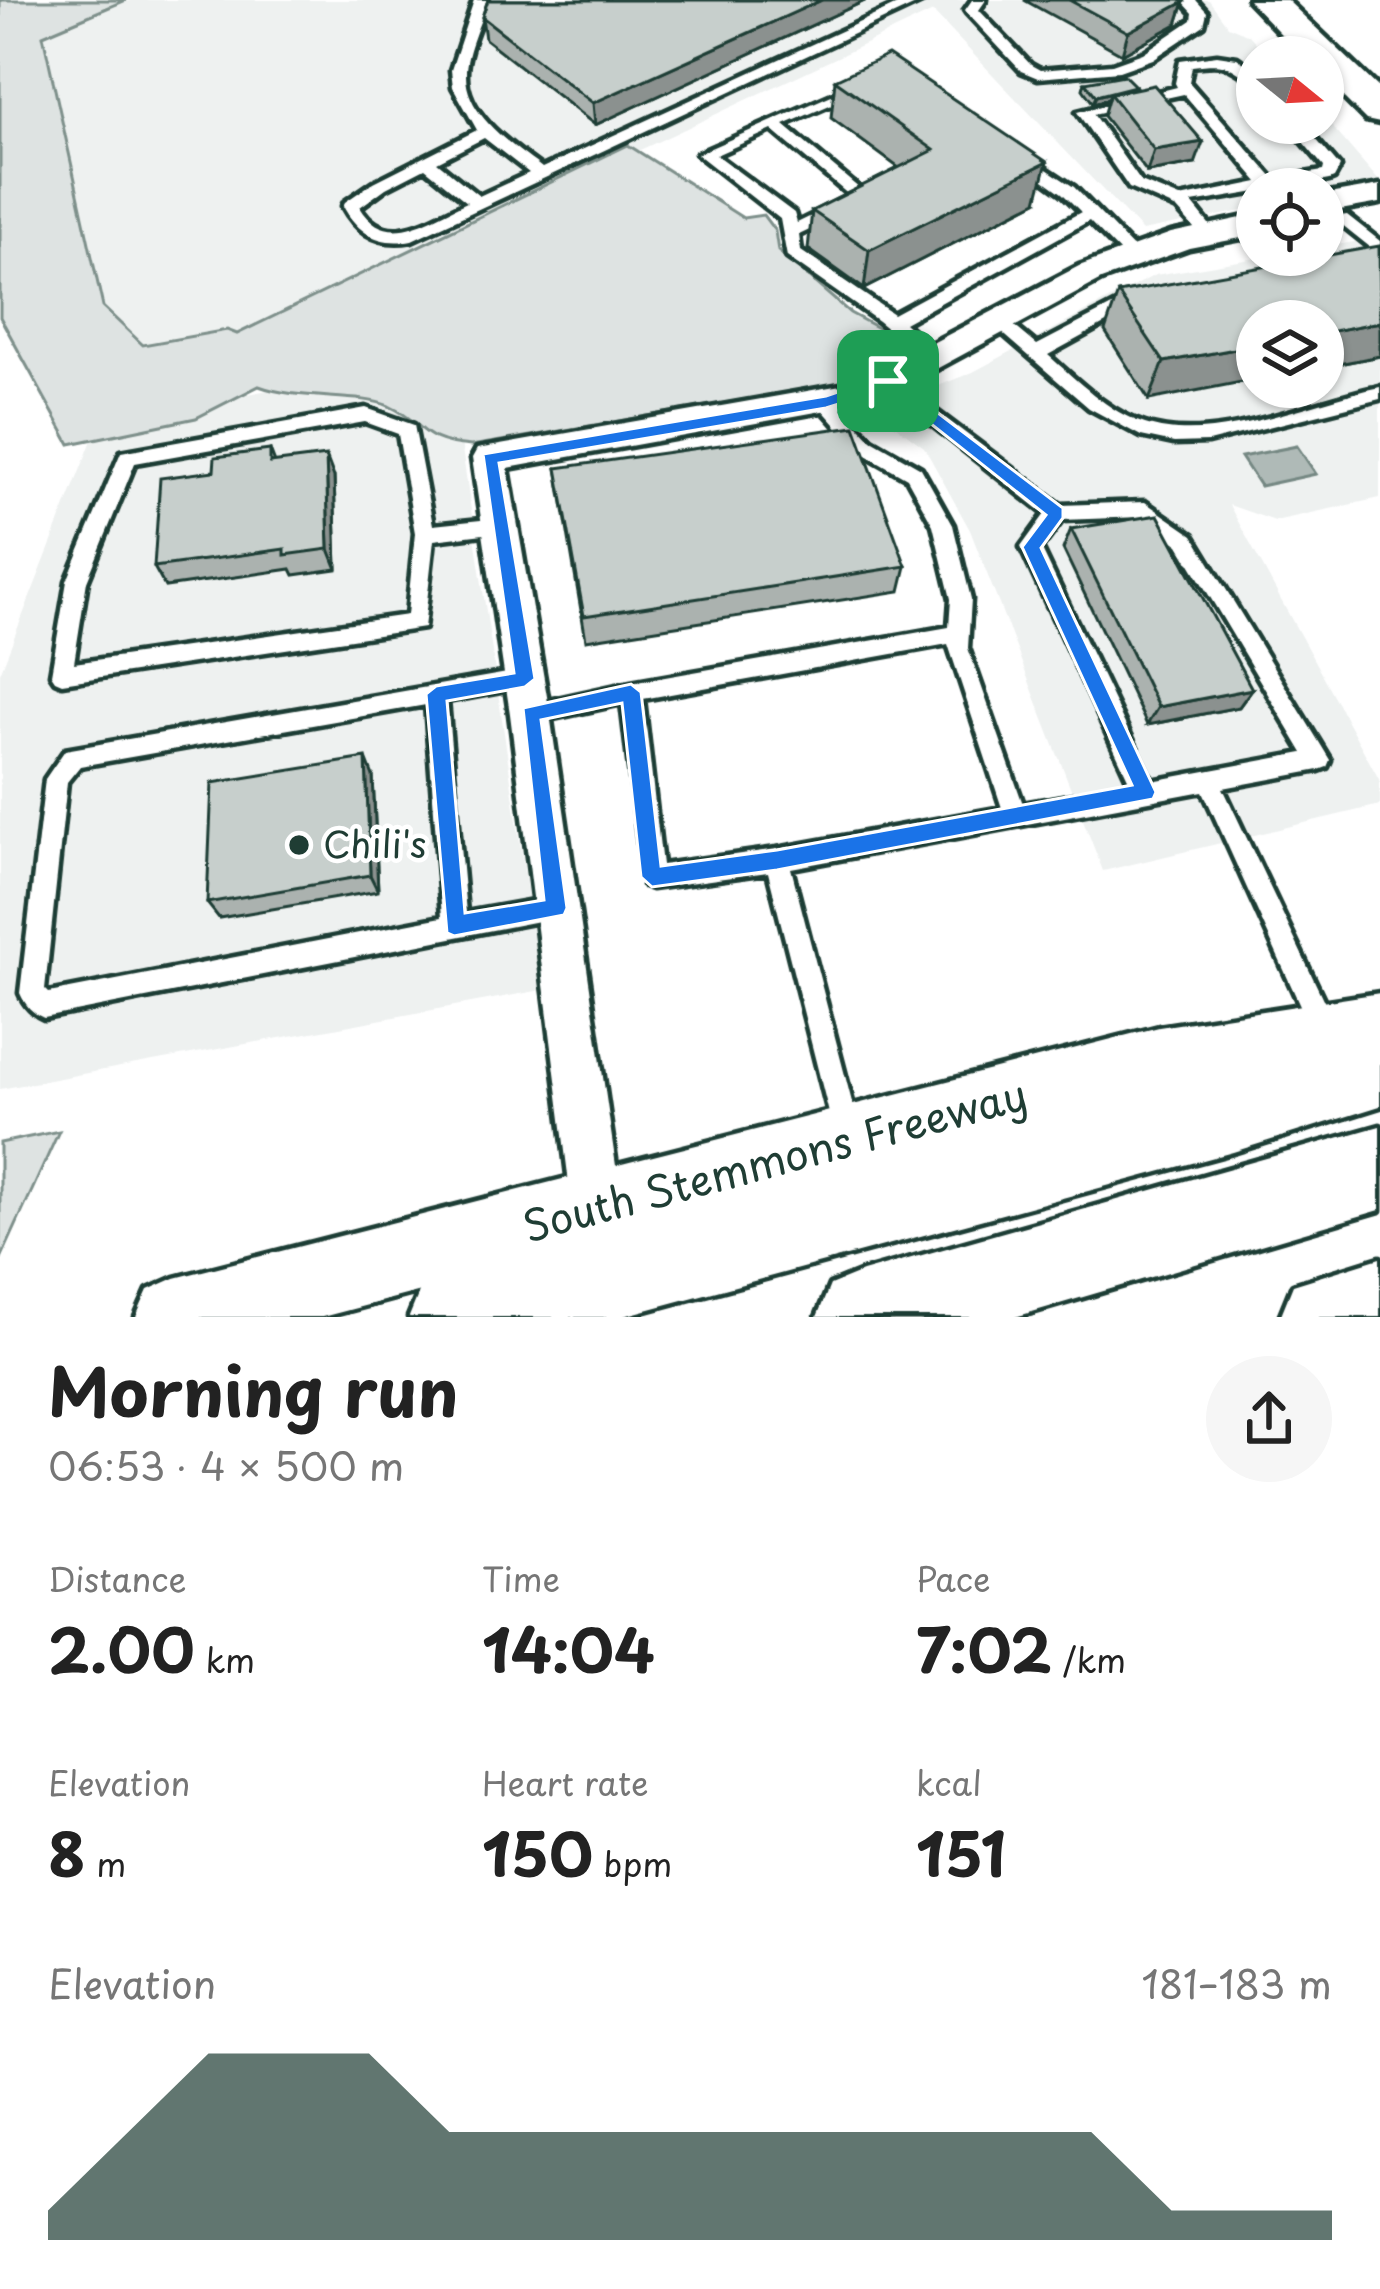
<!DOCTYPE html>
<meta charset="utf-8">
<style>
body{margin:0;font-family:"Playpen Sans",sans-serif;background:#f6f6f6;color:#222;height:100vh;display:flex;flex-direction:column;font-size:45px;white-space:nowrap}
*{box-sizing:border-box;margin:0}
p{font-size:39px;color:#767676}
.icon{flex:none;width:66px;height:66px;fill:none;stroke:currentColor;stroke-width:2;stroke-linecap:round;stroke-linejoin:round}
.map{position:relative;height:1317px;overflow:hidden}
.drawer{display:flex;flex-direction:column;background:#fff;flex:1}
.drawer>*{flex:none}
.needle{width:78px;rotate:108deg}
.tools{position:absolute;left:1236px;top:36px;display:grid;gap:24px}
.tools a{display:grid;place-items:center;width:108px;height:108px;border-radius:50%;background:#fff;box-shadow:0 3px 9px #0004;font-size:60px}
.pin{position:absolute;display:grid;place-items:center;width:102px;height:102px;color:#fff;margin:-51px;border-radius:24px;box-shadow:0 6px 18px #0006}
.round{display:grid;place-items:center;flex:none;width:126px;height:126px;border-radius:63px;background:#f6f6f6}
.head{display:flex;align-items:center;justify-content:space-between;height:204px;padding:0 48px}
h1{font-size:66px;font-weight:700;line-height:90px}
.stats{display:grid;grid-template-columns:repeat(3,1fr);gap:18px;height:204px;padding:12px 48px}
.stats div{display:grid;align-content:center}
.stats b{font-size:60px;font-weight:700}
.stats small{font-size:33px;font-weight:400}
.stats p{font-size:33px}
.chart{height:336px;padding:24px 48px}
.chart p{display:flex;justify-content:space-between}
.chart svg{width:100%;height:216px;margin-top:12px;fill:#1f3d34;opacity:.7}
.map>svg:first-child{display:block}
.built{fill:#eef1f0;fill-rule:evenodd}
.green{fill:#dee3e2;stroke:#7e908b;stroke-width:3}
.water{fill:#afbab7;stroke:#758883;stroke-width:3}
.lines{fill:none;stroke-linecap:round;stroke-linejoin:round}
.service-casing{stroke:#1f3d34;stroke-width:9}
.minor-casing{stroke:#1f3d34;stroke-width:9}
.secondary-casing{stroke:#1f3d34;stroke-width:9}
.motorway-casing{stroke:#1f3d34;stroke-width:9}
.service{fill:#fff;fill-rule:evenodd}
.minor{fill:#fff;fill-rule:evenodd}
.secondary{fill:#fff;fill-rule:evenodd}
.motorway{fill:#fff;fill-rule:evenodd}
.wall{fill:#abb2af;stroke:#1f3d34;stroke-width:3}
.shaded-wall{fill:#8b918f;stroke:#1f3d34;stroke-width:3}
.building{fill:#c7cfcc;stroke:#1f3d34;stroke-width:3}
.route{fill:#1a73e8;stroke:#fff;stroke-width:3;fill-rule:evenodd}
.poi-dot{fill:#1f3d34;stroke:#fff;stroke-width:4.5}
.labels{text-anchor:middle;stroke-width:9;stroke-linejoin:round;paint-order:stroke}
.poi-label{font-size:36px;fill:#1f3d34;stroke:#fff;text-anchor:start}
.near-street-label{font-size:42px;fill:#1f3d34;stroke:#fff}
</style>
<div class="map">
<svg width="1380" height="1317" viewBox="0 0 1380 1317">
<rect width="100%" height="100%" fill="#fff"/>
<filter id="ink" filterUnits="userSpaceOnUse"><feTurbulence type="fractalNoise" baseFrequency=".00833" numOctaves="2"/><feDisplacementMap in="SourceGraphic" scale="24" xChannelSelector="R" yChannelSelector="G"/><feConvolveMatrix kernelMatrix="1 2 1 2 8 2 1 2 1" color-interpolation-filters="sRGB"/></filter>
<g filter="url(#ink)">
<!-- built -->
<path class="built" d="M131,0h1078l19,26 21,9 20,22h-12v66h66v-7l57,66 -57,12v-5h-66v19l-115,23 -209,-219 -709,334 -91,-1 -46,-41 -44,-270z
M1380,238v260l-105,23 -46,-16 151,276v24l-277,66 -133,-341 -46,-83 -48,-36 97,-39 182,-97 120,-20h48v-8zM1257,321h66v66h-66z
M338,378l119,37 85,575 -542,99v-416l100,-253z"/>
<!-- green -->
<path class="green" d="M0,0h126l-83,35 60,272 40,38 84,-15 10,4 391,-189 115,73 20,-3 12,16 3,20 72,62 37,20 9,18 -36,29 -389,66c-55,-5 -43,-22 -82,-40 -30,-13 -90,-5 -130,-20l-63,32 -126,26 -70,-127z
M59,1131l-59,130v-118z"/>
<!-- water -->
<path class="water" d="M1297,446l19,28 -56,12 -19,-29z"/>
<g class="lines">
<defs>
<path id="service" d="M474,0h14c-7,22 -22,51 -22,74 -1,41 47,72 76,94l366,-168h18l-514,240c-32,6 -54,-6 -69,-34l2,-4 29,-20 103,-52 -24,-43 -2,-17zM484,138l45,35 -50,23 -42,-34zM425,168l42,34c-36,16 -80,50 -107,5l26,-19z
M972,0h14l-7,10 52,55 9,5 72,-6 31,-11 49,-33 1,-7 -12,-13h15l11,12 -3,13 -51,34 -34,12 -81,7 -17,-7 -54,-58 -2,-3z
M1217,55l20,3 20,14v12c-31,-17 -25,-23 -65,-18l-3,16 85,97 49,-8 1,-4 -37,-44h15l38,44 -6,11 -5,2 -47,9h-25v3l-65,11 25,31 -8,5 -6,-1 -26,-29 -48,-21 -52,-76 100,-25 -2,-4 5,-23zM1184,94l75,88 -79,16 -39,-16 -48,-68z
M859,83l5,1v6l-80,35 83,70 -9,12 -59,28 2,16 92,63 188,-102 -19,-19 -46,-33v-6l5,-2 53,35 68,70 -2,4h-12l-39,-40 -185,102 40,36 -3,4h-12l-51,-42 -91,-64 -7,-38 -83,-65zM772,130l78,66 -4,3 -49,24 -3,-10 -78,-58z
M1347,215l33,26v14l-39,-31v-8z
M1133,295l6,2v8l-91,50c29,25 60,57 97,69 70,23 165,-23 235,-37v12l-172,43 -34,1 -33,-7 -52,-28 -97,-84 3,-4h12l30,25z
M888,375l173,130 84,-3 48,33 137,225 -3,7 -8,3 -96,18 108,228 4,9 -4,9 -9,3 -9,-3 -110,-243 -412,77 69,265 -4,9 -9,4 -9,-4 -4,-9 -66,-261 -116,16 -8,-3 -22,-182 -92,20 -8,-2 -3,-7 3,-7 8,-2 101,-22 318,-56 2,-28 -18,-74 -26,-47 -49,-28 -38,-43 -3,-5 9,-6 6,1 40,43 49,28 32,57 18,74 -3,49 55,156 108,-19 -110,-238 24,-33 -163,-129 -3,-4zM1141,517l38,28 124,208 -151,28 -111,-233 21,-28zM948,644l54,164 -225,41 -115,16 -19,-166z
M366,408l48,17 19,100 67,-7 10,7 -10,7 -66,8 -10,88 -362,55 -7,-3 -4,-6 16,-93 54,-129zM365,422l33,12 17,99 -8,82 -333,48 13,-82 48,-118z
M525,670l8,3 3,6 -3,6 -86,16 19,212 90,-16 8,3 4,8 -4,8 -520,102c-12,-5 -19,-13 -24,-25l25,-214 20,-29zM426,705l16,212 -393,76 -4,-4 22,-207 13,-16z"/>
<path id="minor" d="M1380,185v18l-57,10v-18z
M1241,218l16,3v20l-16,-3 -52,10 -88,32 -224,121 -369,67 42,246 72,493 -7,18 -18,7 -18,-7 -7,-18 -62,-493 -38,-256 5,-9 381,-67 221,-116 92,-33z"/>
<path id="secondary" d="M1248,0h39l93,89v34l-14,-3 -43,-43v-20h-20z
M1380,993v68l-221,36 -837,220h-186l12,-27 27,-12 984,-251z"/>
<path id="motorway" d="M1380,1026v80l-147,46 -613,165h-211l13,-32 32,-13 779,-202z
M1380,1126v84l-365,107h-198l13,-32 32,-13z
M1380,1258v59h-100l13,-32z"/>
</defs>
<!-- service casing -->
<use href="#service" class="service-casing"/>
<!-- minor casing -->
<use href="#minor" class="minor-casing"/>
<!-- secondary casing -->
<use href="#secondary" class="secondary-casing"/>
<!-- motorway casing -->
<use href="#motorway" class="motorway-casing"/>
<!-- service -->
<use href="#service" class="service"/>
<!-- minor -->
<use href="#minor" class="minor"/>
<!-- secondary -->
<use href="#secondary" class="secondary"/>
<!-- motorway -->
<use href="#motorway" class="motorway"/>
</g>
<!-- wall -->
<path class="wall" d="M488,0h379l-272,125 -110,-86 -3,-22z
M1024,0h156l4,2 -7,22 -55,30z
M835,80l202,121 -173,88 -56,-40 4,-38 87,-43 -68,-50z
M1085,82l49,7 61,75 -48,8 -44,-56 5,-17 -15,4 -10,-14z
M1380,248v108l-57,11v-46l-174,79 -44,-69 13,-38z
M270,450l5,13 59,14 3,92 -43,6 -3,-6 -126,18 -11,-20 60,-96z
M557,468l349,98 -6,25 -314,49z
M1071,529l181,160 -13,18 -92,18 -84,-176z
M373,776l5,115 -159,27 -12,-15z"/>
<!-- shaded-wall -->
<path class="shaded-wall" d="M822,0h45l-272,125 -2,-22z
M1184,2l-7,22 -55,30 6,-22z
M1135,86l-2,7 -23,1 -2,5 -15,4 3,-7z
M1203,142l-8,22 -48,8 7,-22z
M1047,162l-10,39 -173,88 5,-39z
M1380,322v34l-57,11v-34z
M1257,345v34l-108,21 15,-38z
M326,456l8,21 3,92 -8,-20z
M1252,689l-13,18 -92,18 11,-18z
M366,758l7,18 5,115 -8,-16z"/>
<!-- building -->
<path class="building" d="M488,0h334l-229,103 -111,-86z
M1069,0h111l4,2 -56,30z
M888,55l159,107 -178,88 -57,-39 122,-61 -99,-70z
M1124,75l11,11 -39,10 -11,-14z
M1154,85l49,57 -49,8 -44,-56z
M1379,246l1,76 -57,11v-12h-66v24l-93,17 -46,-69z
M855,426l51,140 -322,50 -27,-148z
M270,450v13l56,-7 3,93 -44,6v-6l-131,18 6,-89 54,-7 1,-14z
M1158,515l94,174 -94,18 -87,-178z
M366,758l4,117 -163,28 5,-120z"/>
</g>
<!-- route -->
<path class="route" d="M888,375l175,133v10l-22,30 115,244 -3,7 -376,71 -125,17 -11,-10 -19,-174 -81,17 26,188 -3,7 -110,21 -7,-3 -21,-239 10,-8 78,-13 -31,-219 343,-58zM887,389l159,126 -24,32 110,238 -355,65 -116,16 -20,-174 -10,-8 -108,24 21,192 -79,13 -18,-212 78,-14 10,-8 -36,-216 327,-55z"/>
<!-- markers -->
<circle class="poi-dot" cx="299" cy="845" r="12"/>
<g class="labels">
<!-- poi labels -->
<g class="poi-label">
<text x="323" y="858">Chili's</text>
</g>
<!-- near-street labels -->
<g class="near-street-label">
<text transform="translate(775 1161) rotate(-15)" y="15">South Stemmons Freeway</text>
</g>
</g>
</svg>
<div class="tools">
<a><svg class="needle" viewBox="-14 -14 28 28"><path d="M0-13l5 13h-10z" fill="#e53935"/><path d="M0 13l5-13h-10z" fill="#767676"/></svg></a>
<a><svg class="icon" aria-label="locate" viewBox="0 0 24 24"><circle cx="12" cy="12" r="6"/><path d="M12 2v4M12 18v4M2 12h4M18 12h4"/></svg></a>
<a><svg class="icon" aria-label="layers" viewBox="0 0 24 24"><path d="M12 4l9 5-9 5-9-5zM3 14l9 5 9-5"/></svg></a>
</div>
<div class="pin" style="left:888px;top:381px;background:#1e9e55"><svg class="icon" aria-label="arrive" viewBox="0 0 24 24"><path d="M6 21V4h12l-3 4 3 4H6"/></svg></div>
</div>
<section class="drawer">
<div class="head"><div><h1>Morning run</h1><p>06:53 · 4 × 500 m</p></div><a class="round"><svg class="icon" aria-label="share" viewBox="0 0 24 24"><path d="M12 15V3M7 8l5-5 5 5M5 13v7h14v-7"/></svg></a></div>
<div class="stats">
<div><p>Distance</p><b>2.00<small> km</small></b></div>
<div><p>Time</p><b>14:04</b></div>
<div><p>Pace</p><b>7:02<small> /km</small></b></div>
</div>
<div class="stats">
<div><p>Elevation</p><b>8<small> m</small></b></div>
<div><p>Heart rate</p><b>150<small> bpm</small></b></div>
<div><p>kcal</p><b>151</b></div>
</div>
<div class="chart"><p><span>Elevation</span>181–183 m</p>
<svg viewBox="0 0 160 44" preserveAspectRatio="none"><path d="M0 44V38L10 22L20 6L30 6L40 6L50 22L60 22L70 22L80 22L90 22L100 22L110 22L120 22L130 22L140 38L150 38L160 38V44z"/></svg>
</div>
</section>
